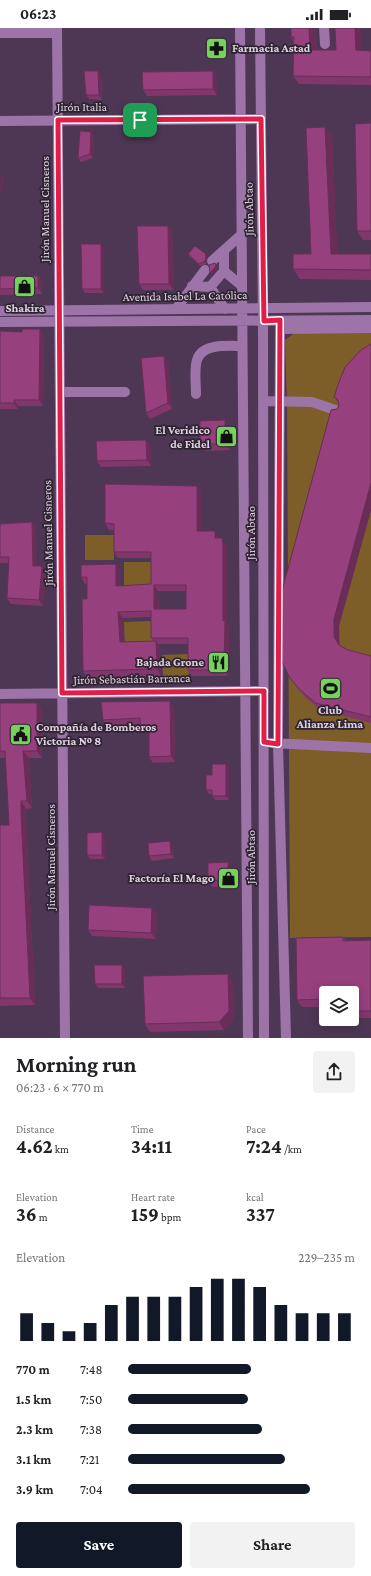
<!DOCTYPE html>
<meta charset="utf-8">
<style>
body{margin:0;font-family:"Crimson Pro",serif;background:#f2f2f2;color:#202124;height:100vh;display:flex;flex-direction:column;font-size:15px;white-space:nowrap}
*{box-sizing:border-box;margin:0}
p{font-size:13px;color:#757577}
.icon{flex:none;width:22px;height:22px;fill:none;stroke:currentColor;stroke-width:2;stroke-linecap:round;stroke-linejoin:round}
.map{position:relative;height:1010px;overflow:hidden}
.panel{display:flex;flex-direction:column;background:#fff;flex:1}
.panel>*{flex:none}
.tools{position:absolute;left:319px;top:958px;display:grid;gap:8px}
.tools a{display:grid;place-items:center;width:40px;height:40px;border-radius:4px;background:#fff;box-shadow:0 2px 10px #0003;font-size:20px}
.pin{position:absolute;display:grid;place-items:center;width:34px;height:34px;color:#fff;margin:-17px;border-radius:8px;box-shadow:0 2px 6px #0006}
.round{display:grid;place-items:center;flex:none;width:42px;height:42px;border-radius:4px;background:#f2f2f2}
.head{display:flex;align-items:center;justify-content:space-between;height:68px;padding:0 16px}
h1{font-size:22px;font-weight:700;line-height:30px}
.figures{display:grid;grid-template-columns:repeat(3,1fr);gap:6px;height:68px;padding:4px 16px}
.figures div{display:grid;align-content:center}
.figures b{font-size:20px;font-weight:700}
.figures small{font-size:11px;font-weight:400}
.figures p{font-size:11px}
.chart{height:112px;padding:8px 16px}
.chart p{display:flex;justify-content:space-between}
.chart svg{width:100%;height:72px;margin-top:4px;stroke:#111827;stroke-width:6}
.button{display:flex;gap:8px;margin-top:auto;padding:8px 16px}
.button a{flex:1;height:46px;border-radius:4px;background:#111827;color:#fff;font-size:16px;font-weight:700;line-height:46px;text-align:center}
.button a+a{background:#f2f2f2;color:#202124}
ul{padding:0 16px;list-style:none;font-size:13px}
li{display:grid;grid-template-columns:64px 48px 1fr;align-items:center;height:30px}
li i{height:10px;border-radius:5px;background:#111827}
.status{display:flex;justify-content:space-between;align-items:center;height:28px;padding:0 20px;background:#fff;direction:ltr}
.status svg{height:11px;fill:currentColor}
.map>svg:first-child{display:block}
.green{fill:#7d5e28}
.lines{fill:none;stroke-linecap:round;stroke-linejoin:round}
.minor{stroke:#9d74a8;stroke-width:10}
.wall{fill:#81376c;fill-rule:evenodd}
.shaded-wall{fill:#692d58}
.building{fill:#96407e;stroke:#692d58;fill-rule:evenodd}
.route-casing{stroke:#fff;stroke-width:8}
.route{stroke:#e11d48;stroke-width:5}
.labels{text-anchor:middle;stroke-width:3.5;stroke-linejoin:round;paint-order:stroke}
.poi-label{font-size:12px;font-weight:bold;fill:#e0d2e4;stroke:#2e2330;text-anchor:end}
.street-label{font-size:12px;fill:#e0d2e4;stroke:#2e2330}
</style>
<div class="status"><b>06:23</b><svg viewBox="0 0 49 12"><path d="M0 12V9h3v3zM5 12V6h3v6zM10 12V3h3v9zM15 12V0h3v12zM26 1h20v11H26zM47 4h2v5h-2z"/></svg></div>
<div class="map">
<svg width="371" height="1010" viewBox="0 0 371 1010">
<rect width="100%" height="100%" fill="#4e3754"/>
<!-- green -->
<path class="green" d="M371,302v607l-81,1 -3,-536 -2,-62 12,-9z
M85,507h29v25h-29z
M124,534h29v26h-29z
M153,593l1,25 -29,1 -1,-25z
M188,626l1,22 -26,1 -1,-22z"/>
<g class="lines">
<!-- minor -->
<path class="minor" d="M57,0l8,1010
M240,0l8,1010
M260,0l3,293 1,717
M324,0l1,16
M0,5h57
M0,93l261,-2
M224,223v20l18,15
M212,233l29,-26
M192,258l18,1 15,22
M210,259l14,-16
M176,281l29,-39
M0,283l371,-4
M0,294l371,-2
M280,295v6l91,-1
M280,301l-2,415 8,294
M60,364h65
M196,366c0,-10 -2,-25 1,-34 5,-17 32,-14 45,-14
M263,373l49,1 26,9
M0,666l264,-3
M272,715l99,5"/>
</g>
<!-- wall -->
<path class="wall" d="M315,0l1,22 55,1v34l-72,-1 -6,-8v-35l-2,-4z
M101,47l1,25 -13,-1 -3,-4z
M217,49v18l-70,1 -4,-6z
M371,95v117h-8l-6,-9z
M325,99l7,9 5,118h34v26l-71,-1 -7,-10 18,-15z
M91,104l3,4 -1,22 -12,4 -3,-4z
M168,198l4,6 2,58h-31l-4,-6z
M104,220v45h-19l-3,-4z
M188,226l19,3 -1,7 -6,2 -11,-10z
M0,248h38l4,6v12l-42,1z
M0,303l44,4 -1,71h-25v3h-17l-1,-1z
M371,316v166l-32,116 1,19 8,5 23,6v67l-50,-13 -16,-13 -15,-19 47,-269 2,-4v-1l-5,-7z
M164,328l4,6 4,47 -22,10 -4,-6z
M229,398l1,24 -25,1 -5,-7z
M151,418v20l-50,1 -4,-6z
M197,458l4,6v39l18,7 7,6 1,6v73l2,4 -1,49h-36l-4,-6v-26h-30l2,3 1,29 -74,1 -4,-6 4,-72v-15h-2l-4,-7 39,-7v16l31,-2v-26h-33l-4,-6v-22h-5l-4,-7zM158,563h28v18h-27zM151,589v21l2,3h-29l-1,-23z
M32,494l4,6v38l10,6 -3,34 -32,-2 -4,-6 2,-35h-9v-39z
M0,675h37l5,7v48h-13l3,50 -6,1v11l9,185 -35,1v-181h9l-3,-67h-6z
M174,679l1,55 -22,1 -4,-6v-26h-5l-4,-5v-2l-33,2 -4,-6z
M226,736l3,4v32h-14l-3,-4v-2h-3l-3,-4 6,-15z
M105,808v23h-15l-3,-4z
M173,818l1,12 -22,3 -3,-5z
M232,840v18l-19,1 -5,-6z
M157,886l-1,25 -64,-3 -4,-6z
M343,909l3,4 25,-1v78h-13l-5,-7v-5h-1v-13h-26v14h-24l-5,-7z
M122,937l3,4v19h-27l-3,-4z
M233,954l1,36 -10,12 -74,2 -5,-8z"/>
<!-- shaded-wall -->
<path class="shaded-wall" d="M309,0h6l1,30 -6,-8z
M355,0h6l1,31 -6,-9z
M98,43l3,4 1,25 -3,-5z
M213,43l4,6v18l-4,-6z
M325,99l7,9 6,128 -7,-10z
M91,104l3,4 -1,22 -3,-4z
M1,145l3,4 -2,18 -2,-3z
M168,198l4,6 2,58 -5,-6z
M101,216l3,4v45l-3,-4z
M206,226l1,3 -1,7 -1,-3z
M215,235l2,2 1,4 -7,7 -1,-3z
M38,248l4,6v12l-4,-6z
M40,301l4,6 -1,71 -4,-6z
M164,328l4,6 4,47 -4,-6z
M14,372l4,6v3l-4,-6z
M225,392l4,6 1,24 -5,-6z
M146,412l5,6v20l-4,-6z
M371,455v27l-32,116v19l-5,-8v-18z
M197,458l4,6v46l-4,-7z
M32,494l4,6 1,43 -4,-5z
M215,503l4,7v7l-4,-7z
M222,510l4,6 1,6v73l2,4 -1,49 -4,-6z
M116,536l4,6v22l-4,-6z
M42,538l4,6 -3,34 -4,-6z
M154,557l4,6 1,24 -5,-6z
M118,584l5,6 1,30 -4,-6z
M156,613l4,6 1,29 -4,-7z
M170,673l4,6 1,55 -4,-6z
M37,675l5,7v48l-5,-7z
M23,723l6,7 3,50 -5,-7z
M226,736l3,4v32l-3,-4z
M21,773l5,8v11l9,185 -5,-7 -9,-185z
M102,804l3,4v23l-3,-4z
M170,813l3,5 1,12 -3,-4z
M228,834l4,6v18l-4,-6z
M152,880l5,6 -1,25 -5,-6z
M122,937l3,4v19l-3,-4z
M228,946l5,8 1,36 -10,12 -5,-8z"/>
<!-- building -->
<path class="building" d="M291,0h18l1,22h26l-1,-22h20l1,22 15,1v26l-78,-1 1,-39h-3z
M84,43h14l1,24h-13z
M213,43v18l-70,1 -1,-18z
M371,95v108h-14l-2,-107z
M325,99l6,127h40v16l-78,-1v-15h18l-5,-126z
M80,103l11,1 -1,22 -12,4z
M137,198h31l1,58h-30z
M81,216h20v45h-19z
M195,218l11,8 -1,7 -6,3 -11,-10z
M215,235l1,3 -6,7 -1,-8z
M0,248h38v12l-38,1z
M22,301h18l-1,71h-25v3h-14v-72l22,1z
M371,316v139l-37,136v18l5,8 9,5 23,6v61l-55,-14 -16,-13 -10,-12 -10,-20v-60l51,-188 6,-1 2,-4 -1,-5 -4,-3 5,-15 6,-15 16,-17z
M164,328l4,47 -22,10 -5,-55z
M225,392v24h-25v-23z
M146,412l1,20 -50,1 -1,-20z
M105,456l92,2v45h18v7h7l1,6v77l2,-1 -1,50h-36v-32h-37v-27l-33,1 2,30 36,-1 1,28 -74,2 -1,-72h5v-22h-6v-12l35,-1v22l35,-2v-32h-37v-28l-9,-1zM154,557h32v24h-32z
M32,494l1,44h9l-3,34 -32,-2 2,-41h-9v-33z
M170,673l1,55 -22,1v-32l-9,1v-8l-37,2 -2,-18z
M0,675h37v48h-14l4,50h-6v12l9,185h-30v-173h9l-4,-74h-5z
M212,736h14v32h-14v-6h-6v-15h6z
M102,804v23h-15v-22z
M170,813l1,13 -22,2 -1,-13z
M228,834v18l-20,1v-18z
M89,877l63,3 -1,25 -63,-3z
M343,909v4l28,-1v71h-18l-1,-18h-26v6l-29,1 -1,-62z
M94,937h28v19h-27z
M228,946l1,37 -10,11 -74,2 -2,-48z"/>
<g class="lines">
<defs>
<path id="route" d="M261,91l3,202 16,-1 -2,424 -14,-2v-51l-202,2 -4,-573z"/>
</defs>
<!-- route casing -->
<use href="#route" class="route-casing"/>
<!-- route -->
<use href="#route" class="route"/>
</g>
<!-- icons -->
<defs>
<symbol id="pharmacy-square" viewBox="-11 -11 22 22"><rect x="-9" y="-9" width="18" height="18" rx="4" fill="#75d25b" stroke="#2e2330"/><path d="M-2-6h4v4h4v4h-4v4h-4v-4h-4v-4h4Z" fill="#111"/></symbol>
<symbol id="shop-square" viewBox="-11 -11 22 22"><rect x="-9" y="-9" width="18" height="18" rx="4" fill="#75d25b" stroke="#2e2330"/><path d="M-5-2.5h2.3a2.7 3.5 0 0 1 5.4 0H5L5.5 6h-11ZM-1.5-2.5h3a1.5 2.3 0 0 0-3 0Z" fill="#111"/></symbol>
<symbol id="restaurant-square" viewBox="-11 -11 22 22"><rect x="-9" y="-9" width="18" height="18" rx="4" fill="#75d25b" stroke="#2e2330"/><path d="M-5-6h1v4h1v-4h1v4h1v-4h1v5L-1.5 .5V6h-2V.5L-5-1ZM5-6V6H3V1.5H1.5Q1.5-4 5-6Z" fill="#111"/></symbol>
<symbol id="stadium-square" viewBox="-11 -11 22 22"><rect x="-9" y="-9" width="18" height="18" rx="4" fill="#75d25b" stroke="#2e2330"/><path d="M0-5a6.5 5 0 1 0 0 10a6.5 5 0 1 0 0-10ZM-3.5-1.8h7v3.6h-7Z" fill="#111"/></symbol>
<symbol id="civic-square" viewBox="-11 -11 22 22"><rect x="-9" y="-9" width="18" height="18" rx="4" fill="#75d25b" stroke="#2e2330"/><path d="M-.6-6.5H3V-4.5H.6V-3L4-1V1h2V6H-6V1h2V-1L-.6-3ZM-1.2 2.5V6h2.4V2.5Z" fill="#111"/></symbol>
</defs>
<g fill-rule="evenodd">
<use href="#pharmacy-square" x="204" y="8" width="25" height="25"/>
<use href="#shop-square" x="12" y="246" width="25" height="25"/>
<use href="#shop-square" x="214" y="396" width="25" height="25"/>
<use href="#restaurant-square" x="206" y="622" width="25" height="25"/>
<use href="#stadium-square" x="318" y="648" width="25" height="25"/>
<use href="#civic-square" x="8" y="694" width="25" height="25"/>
<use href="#shop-square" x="216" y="838" width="25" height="25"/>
</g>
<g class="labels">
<!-- poi labels -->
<g class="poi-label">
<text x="232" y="24" text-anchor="start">Farmacia Astad</text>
<text x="25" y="284" text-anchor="middle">Shakira</text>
<text x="210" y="406">El Veridico<tspan x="210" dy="14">de Fidel</tspan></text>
<text x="204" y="638">Bajada Grone</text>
<text x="330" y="686" text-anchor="middle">Club<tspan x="330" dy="14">Alianza Lima</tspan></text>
<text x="36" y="703" text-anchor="start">Compañía de Bomberos<tspan x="36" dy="14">Victoria Nº 8</tspan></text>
<text x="214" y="854">Factoría El Mago</text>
</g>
<!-- street labels -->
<g class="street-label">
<text x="82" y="83">Jirón Italia</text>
<text transform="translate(45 181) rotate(-90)" y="4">Jirón Manuel Cisneros</text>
<text transform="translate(249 181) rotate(-91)" y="4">Jirón Abtao</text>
<text transform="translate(185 268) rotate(-1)" y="4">Avenida Isabel La Católica</text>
<text transform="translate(48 505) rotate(-91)" y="4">Jirón Manuel Cisneros</text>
<text transform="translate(251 505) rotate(-90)" y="4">Jirón Abtao</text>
<text transform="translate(132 651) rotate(-1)" y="4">Jirón Sebastián Barranca</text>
<text transform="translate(51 829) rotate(-90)" y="4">Jirón Manuel Cisneros</text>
<text transform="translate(251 829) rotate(-90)" y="4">Jirón Abtao</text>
</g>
</g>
</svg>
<div class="tools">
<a><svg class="icon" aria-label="layers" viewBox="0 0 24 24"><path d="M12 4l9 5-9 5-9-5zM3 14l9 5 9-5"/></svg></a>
</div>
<div class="pin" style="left:140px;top:92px;background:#1e9e55"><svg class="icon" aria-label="arrive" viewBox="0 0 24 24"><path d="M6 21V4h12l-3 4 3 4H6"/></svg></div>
</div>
<section class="panel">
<div class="head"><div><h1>Morning run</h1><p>06:23 · 6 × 770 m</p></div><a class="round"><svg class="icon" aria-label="share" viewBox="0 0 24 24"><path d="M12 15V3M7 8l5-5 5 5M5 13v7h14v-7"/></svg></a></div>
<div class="figures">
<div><p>Distance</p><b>4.62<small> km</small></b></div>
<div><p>Time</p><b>34:11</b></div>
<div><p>Pace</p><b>7:24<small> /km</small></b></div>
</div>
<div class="figures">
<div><p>Elevation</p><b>36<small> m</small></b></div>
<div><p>Heart rate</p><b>159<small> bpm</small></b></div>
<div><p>kcal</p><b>337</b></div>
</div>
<div class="chart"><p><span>Elevation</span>229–235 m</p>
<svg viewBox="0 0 160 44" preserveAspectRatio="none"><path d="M5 44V27M15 44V33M25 44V38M35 44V33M45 44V22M55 44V17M65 44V17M75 44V17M85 44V11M95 44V6M105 44V6M115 44V11M125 44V22M135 44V27M145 44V27M155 44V27"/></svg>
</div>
<ul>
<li><b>770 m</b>7:48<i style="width:54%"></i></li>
<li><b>1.5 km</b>7:50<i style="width:53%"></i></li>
<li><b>2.3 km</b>7:38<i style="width:59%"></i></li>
<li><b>3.1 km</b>7:21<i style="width:69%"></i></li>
<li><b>3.9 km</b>7:04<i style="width:80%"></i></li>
</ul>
<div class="button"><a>Save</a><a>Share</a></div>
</section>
